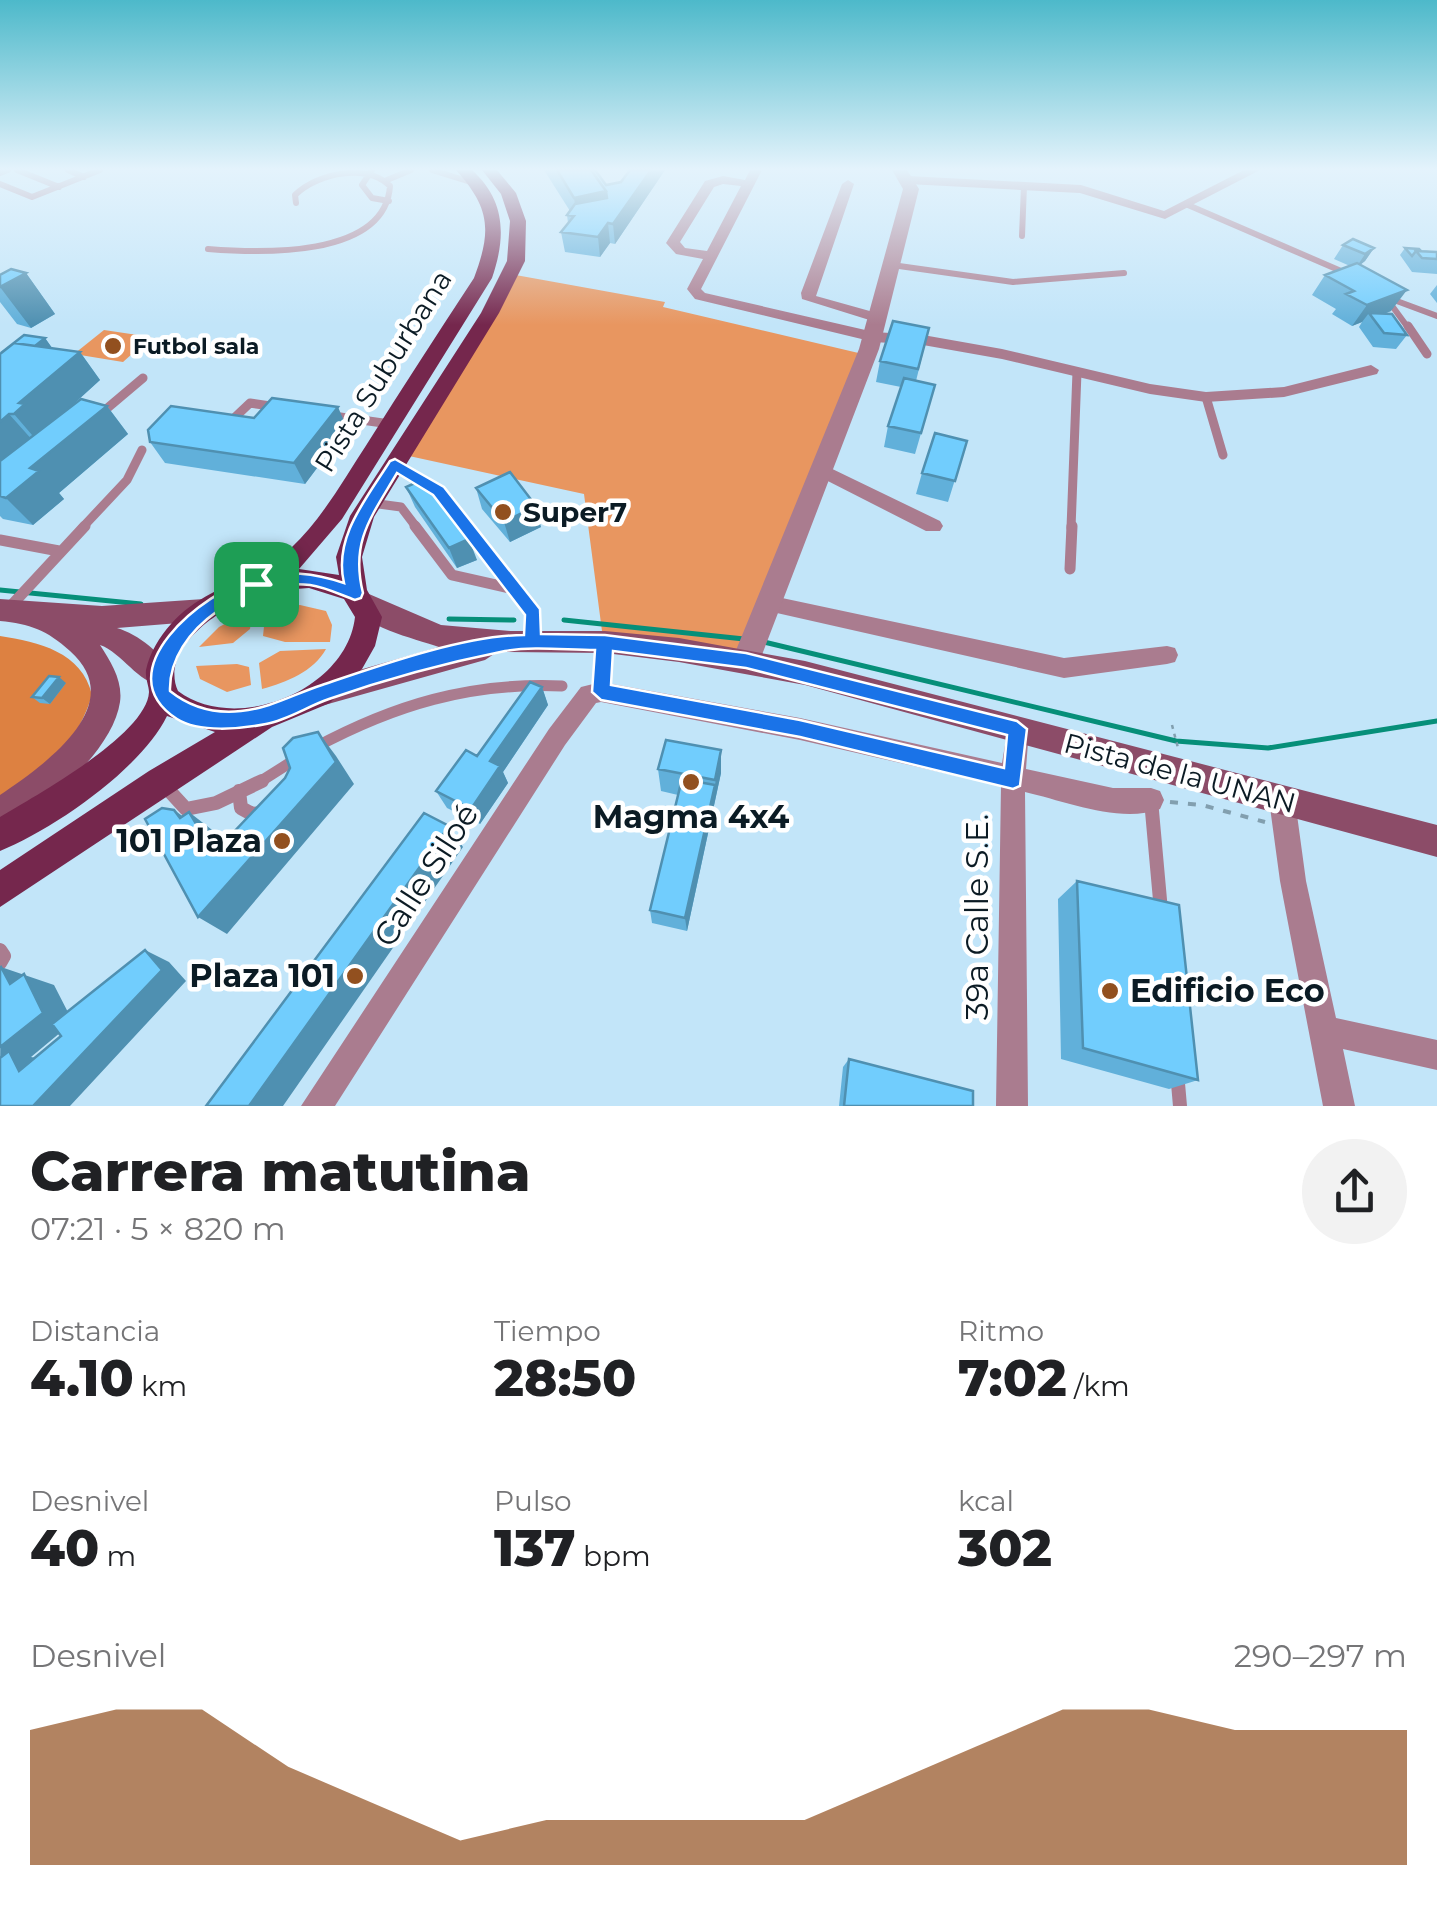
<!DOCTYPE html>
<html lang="es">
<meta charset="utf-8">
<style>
body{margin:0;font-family:Montserrat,sans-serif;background:#f2f2f2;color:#202124;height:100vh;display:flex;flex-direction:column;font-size:38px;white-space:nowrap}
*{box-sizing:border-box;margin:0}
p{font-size:32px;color:#757577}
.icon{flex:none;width:55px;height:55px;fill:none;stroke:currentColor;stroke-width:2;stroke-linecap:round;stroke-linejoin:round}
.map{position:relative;height:1106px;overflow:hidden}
.drawer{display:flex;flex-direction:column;background:#fff;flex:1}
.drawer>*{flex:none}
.pin{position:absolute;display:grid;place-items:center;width:85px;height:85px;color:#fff;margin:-42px;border-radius:20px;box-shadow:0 5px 15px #0006}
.round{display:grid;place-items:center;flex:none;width:105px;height:105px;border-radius:52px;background:#f2f2f2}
.overview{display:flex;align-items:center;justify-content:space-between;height:170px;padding:0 30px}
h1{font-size:55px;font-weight:800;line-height:75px}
.metrics{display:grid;grid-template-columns:repeat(3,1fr);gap:15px;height:170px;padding:10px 30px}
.metrics div{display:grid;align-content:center}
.metrics b{font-size:50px;font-weight:800}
.metrics small{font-size:28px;font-weight:400}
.metrics p{font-size:28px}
.chart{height:280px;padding:20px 30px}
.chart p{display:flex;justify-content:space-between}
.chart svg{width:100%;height:180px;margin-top:10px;fill:#92501f;opacity:.7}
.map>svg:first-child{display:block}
.green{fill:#e89660}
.forest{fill:#dd8141}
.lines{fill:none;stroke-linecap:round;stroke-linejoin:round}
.stream{stroke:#068f79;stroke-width:5}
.path-far1{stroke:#829faf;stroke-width:2.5;stroke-dasharray:4 5;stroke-linecap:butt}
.path{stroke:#829faf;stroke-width:4;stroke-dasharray:8 10;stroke-linecap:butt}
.service-far3{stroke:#aa7c8f;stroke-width:6}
.service-far2{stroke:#aa7c8f;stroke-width:9}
.service-far1{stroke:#aa7c8f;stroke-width:11}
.service{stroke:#aa7c8f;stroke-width:14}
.minor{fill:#aa7c8f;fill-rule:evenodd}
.tertiary{fill:#aa7c8f;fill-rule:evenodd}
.secondary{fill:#8c4c68;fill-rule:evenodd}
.primary{fill:#75274d;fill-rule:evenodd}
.wall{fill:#61b0da}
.shaded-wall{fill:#4f90b1}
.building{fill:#71cdfd;stroke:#4f90b1;stroke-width:2.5}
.route{fill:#1a73e8;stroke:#fff;stroke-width:2.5;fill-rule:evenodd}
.poi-dot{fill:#92501f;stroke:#fff;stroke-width:4}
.labels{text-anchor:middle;stroke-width:9;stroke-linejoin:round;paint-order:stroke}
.far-poi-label{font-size:22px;font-weight:bold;fill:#0b1b24;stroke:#fff;text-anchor:start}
.street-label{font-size:28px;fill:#0b1b24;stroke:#fff}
.poi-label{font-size:28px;font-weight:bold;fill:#0b1b24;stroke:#fff;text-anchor:start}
.near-poi-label{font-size:32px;font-weight:bold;fill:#0b1b24;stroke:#fff;text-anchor:end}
.near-street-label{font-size:32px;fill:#0b1b24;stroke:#fff}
</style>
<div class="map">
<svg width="1437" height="1106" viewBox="0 0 1437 1106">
<rect width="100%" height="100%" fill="#c2e5f9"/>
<!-- green -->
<path class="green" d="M510,274l155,28 -2,5 204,48 -121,305 -144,-29 -18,-137 -175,-38z
M104,330l47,7 -28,25 -49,-8z
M300,605l26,6 6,14 -2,17h-45l-22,-6 3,-29z
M253,609l-3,20 -17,14 -34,4 20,-20z
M326,649c-13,23 -39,33 -64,40l-3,-26 21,-12z
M237,664l12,3 2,18 -24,7 -27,-13 -4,-13z"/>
<!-- forest -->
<path class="forest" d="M0,636c39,6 82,16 92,59 -17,55 -48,74 -92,107z"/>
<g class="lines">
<!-- stream -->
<path class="stream" d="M0,590l141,14
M449,619l65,1
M564,620l180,19
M764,642l412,99 92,7 169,-27"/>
<!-- path-far1 -->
<path class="path-far1" d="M1172,725l6,23"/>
<!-- path -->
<path class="path" d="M1170,802l32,3 63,17"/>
<!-- service-far3 -->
<path class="service-far3" d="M17,170l42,17
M68,170l16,7
M372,170l-10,15 10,13 17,3
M432,170l45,14
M0,173l8,-3
M387,180l24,-10
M0,184l32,13 68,-27
M1188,205l160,69
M1022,236l2,-50
M208,249c50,4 177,10 182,-63 -24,-23 -72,-13 -95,9l1,8
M892,265l121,17 111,-9
M1386,297l51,19
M1387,299l22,30"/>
<!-- service-far2 -->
<path class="service-far2" d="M1408,326l19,28
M1206,397l17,58
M98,416l45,-38
M333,416l57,8
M232,420l18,-17 27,4
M395,464l43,27 29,37
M371,503l30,4 16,21
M82,528l45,-48 15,-30
M1071,528l6,-156"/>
<!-- service-far1 -->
<path class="service-far1" d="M415,526l37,49 62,14
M465,526l69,88 -2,26
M0,540l59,11
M1070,569l2,-43
M8,609l77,-83
M314,748c80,-43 156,-66 248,-62
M258,783l41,-26"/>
<!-- service -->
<path class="service" d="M164,785l22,24 30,-6 46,-22
M239,791l2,17 11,6 9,-1
M1151,800l10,111
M0,950l4,6 -4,7
M1177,1072l3,34"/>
<!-- minor -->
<path class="minor" d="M750,170h12l-61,119 4,4 169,39 49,3 79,14 148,35 56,8 78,-5 87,-22 8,5 -2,4 -93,23 -78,5 -56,-8 -148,-35 -79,-14 -49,-3 -179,-43 -8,-10 16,-30 -27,-5 -10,-11 39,-62 18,-5 22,4zM723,184l18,2 -34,65 -22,-3 -5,-6 34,-55z
M1244,170h16l-95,49 -85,-26 -172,-9 -6,-4 6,-4 173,9 83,26z
M848,180l6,4 -38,112 68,19v6l-5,2 -77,-24 -1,-6 41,-109z
M822,464l118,57 3,5 -3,5h-14l-110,-56 -3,-5z
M768,595l296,63 103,-12 8,2 3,7 -3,7 -8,2 -103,14 -296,-67 -7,-2 -4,-6 4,-6z
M601,682l199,36 202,45 7,-42 8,-3 8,3 4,8 -3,40 87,19h38l9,3 4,9 -4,9c-40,15 -95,-8 -135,-17l3,314h-32l5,-320 -201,-46 -199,-38 -5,1 -31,42 -230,361h-34l248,-377 32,-42z
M1282,788l9,3 4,9 11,81 30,137 101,22v30l-94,-21 12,57h-32l-43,-225 -11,-81 4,-9z"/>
<!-- tertiary -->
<path class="tertiary" d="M892,170h15l12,19 -40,160 -119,311 -4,8 -10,4 -10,-4 -4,-8 127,-311 44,-160z"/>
<!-- secondary -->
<path class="secondary" d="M362,591l79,34 69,6h95l74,7 126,23 632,164v32l-632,-172 -126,-23 -74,-9 -108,-1 -12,8 -164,46 -10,-4 -4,-9 4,-9 128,-37c-26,-9 -77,-20 -90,-45l4,-7z
M0,599l102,7 102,-7 9,3 4,8 -4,8 -9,3 -87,7c21,6 46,26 56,46l-4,9c-26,9 -45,-30 -69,-38 11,17 23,36 20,57 -7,49 -77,109 -120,126v-33c43,-29 131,-90 70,-144 -23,-21 -40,-27 -70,-30z"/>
<!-- primary -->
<path class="primary" d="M456,170h16c34,31 34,67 20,108l-150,241 -43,50 40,6 -3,-18 14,-41 131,-203 26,-52 3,-40 -9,-27 -19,-24h15l19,23 10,28 -1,40 -26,52 -125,204 -12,40 5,33 15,27 -7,29 -13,23 -32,34 -58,24 -272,180v-37l149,-99 66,-39 -48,-16c-26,53 -113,113 -167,135v-34c33,-20 147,-82 149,-125 0,-6 -4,-14 -3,-22 3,-16 14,-34 25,-46 33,-38 84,-43 120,-76 31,-29 53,-69 76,-104 35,-56 71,-111 107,-166 18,-48 16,-70 -18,-108zM309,588l35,11 11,18c-8,73 -119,118 -177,74 -19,-42 42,-84 76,-94 18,-6 37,-8 55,-9z"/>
</g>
<!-- wall -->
<path class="wall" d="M544,170h51l11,15 15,-3 7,-10 -1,-2h38l-50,74 -5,-1 -10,14 -35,-5 -4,-20 7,-9 -1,-8 3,-4z
M1343,245l31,3 -9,13 -5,4 31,46 -7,3 23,21 -11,14 -23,-2 -14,-20 3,-5 -10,4 -20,-12 4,-5 -24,-14 13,-20 25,-9 -16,-7z
M1405,248l32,4v22l-25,-2 -12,-17z
M26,273l29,41 -24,14 -14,-4 -17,-22v-27z
M1437,285v18l-7,-9z
M929,328l-13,53 19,4 -20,69 -31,-7 4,-21 13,-39 -25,-5 4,-21z
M45,338l7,10 28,4 20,28 -34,31 41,-5 21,28 -69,59 5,6 -31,26 -30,-6 -3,-3v-162z
M254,418l93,10 -42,56 -140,-21 -15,-21z
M967,441l-19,61 -32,-8 6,-21z
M406,487l71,73 -20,8 -42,-61z
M476,488l65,39 -31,15 -28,-33z
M66,683l-16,21 -10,-1 -8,-6z
M542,687l6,18 -45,67 5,11 -28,41 -33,-16 -11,-17 41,-35z
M658,769l63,4 -34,158 -35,-8 -2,-13 28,-115 -17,-4z
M1077,881l121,199 -29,9 -108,-30 -3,-160z
M849,1059l124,47h-134l4,-39z"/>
<!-- shaded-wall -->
<path class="shaded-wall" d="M651,170h14l-50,74 -2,-20z
M606,191l3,26 -31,7 -4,-26z
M608,223l2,20 -10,14 -2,-20z
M1374,248l-9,13 -9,7 9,-14z
M26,273l29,41 -24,14 -31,-41z
M1407,290l-16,21 -18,7 -4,-5 -7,9 -10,4 15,-21z
M45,338l10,14 -33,4z
M80,352l20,28 -54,49 -8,13 -24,-28 5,-11z
M107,406l21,28 -69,59 5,6 -31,26 -27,-27 24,-30z
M338,407l9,21 -42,56 -11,-21z
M9,414l25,28 -34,30v-50z
M536,506l5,21 -31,15 -6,-20z
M469,539l8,21 -20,8 -8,-20z
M59,677l7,6 -16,21 -8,-6z
M542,687l6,18 -45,67 5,11 -28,41 -9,-15 19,-48z
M318,732l18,24 18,28 -127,150 -29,-17z
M721,750v23l-34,158 -2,-13 30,-133z
M174,810l25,18 -10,-16 27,21 17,29 -26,-20 -27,-24z
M449,826l14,21 -180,259h-34z
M145,950l24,12 17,19 -116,125h-37z
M1,967l53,18 19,37 -42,35 10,2 -41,23z"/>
<!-- building -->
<path class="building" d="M557,170h34l15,21 -32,7z
M591,170h4l11,15 15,-3 9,-12h21l-38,54 -5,-1 -10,14 -37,-5 13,-16 -7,-1 8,-11 32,-6 -1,-7z
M1353,239l21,9 -9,6 -22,-9z
M1405,248l14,1 2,2h-5l-4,5z
M1416,251l21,1v7l-15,-1z
M1357,263l50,27 -40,15 -21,-11 8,-3 -29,-16z
M11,269l15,4 -26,14v-12z
M1369,313l23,1 15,21 -23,-2z
M893,321l36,7 -11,41 -38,-8z
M24,335l21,3 -10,8 -21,-3 -13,10z
M14,343l66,9 -61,51 6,1 -11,10h-5l-9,8v-68z
M904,378l31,7 -14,48 -33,-7z
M272,398l66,9 -44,56 -144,-21 -2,-12 23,-24 83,12z
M81,399l26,7 -77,62 9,3 -33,27 -6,-2v-35z
M935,433l32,8 -12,40 -33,-8z
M510,472l26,34 -32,16 -28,-34z
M424,479l45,60 -20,9 -43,-61z
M49,676l10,1 -17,21 -10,-1z
M530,682l12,5 -52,74 10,5 -29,43 -35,-18 30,-41 11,6z
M318,732l18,30 -138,155 -53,-98 17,-11 12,2 6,8 9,-6 18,30 14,-9 8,4 56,-59 5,-10 -7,-20 10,-10z
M666,740l55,10 -6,30 -57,-11z
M682,779l33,6 -30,133 -35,-8z
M424,813l25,13 -200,280h-43z
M1077,881l102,24 19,175 -115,-32z
M145,950l17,20 -129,136h-33v-48l9,-7 10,20 42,-35 -9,-12z
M1,967l9,17 14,-10 19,39 -43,34v-79z
M849,1059l124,32v15h-129z"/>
<!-- sky -->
<linearGradient id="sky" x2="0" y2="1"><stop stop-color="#4db9ca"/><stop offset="0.52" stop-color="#e4f3fc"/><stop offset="1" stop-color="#e4f3fc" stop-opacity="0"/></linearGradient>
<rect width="1437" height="325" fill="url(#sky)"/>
<!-- route -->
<path class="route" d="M395,459l49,28 96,122 1,25 64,1 141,18 271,68 10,8 -7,57 -7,3 -213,-52 -199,-37 -9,-8 3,-42c-29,0 -62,-4 -90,1 -60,12 -119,28 -176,48 -21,7 -41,21 -63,25 -25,5 -67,9 -89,-5 -73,-47 26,-128 78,-141 32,-8 59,-5 89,5 -11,-46 23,-85 46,-122zM397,473l36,22 92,120 -1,20c-59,0 -146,31 -202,50 -28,9 -51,23 -81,26 -27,3 -51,-4 -71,-20 -2,-63 81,-114 140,-106 15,2 31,10 45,15l6,-2 2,-5c-13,-52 9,-77 34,-120zM613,651l133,17 261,67 -3,33 -204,-48 -189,-35z"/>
<!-- markers -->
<g class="poi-dot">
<circle cx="113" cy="346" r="10"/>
<circle cx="503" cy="512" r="10"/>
<circle cx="691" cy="782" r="10"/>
<circle cx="282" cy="841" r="10"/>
<circle cx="355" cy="976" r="10"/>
<circle cx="1110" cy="991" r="10"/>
</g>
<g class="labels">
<!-- far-poi labels -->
<g class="far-poi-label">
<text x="133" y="354">Futbol sala</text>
</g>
<!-- street labels -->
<g class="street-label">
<text transform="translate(383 371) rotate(-58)" y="10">Pista Suburbana</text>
<text transform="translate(1180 773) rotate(15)" y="10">Pista de la UNAN</text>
</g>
<!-- poi labels -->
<g class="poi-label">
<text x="523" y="522">Super7</text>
</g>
<!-- near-poi labels -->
<g class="near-poi-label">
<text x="691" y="828" text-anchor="middle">Magma 4x4</text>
<text x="262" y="852">101 Plaza</text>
<text x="335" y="987">Plaza 101</text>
<text x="1130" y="1002" text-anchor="start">Edificio Eco</text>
</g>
<!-- near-street labels -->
<g class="near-street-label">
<text transform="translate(426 875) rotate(-57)" y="11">Calle Siloé</text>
<text transform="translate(977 917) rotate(-90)" y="11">39a Calle S.E.</text>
</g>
</g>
</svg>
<div class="pin" style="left:256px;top:584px;background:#1e9e55"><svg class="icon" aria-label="arrive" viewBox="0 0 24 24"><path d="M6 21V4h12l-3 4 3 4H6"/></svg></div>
</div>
<section class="drawer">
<div class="overview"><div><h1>Carrera matutina</h1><p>07:21 · 5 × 820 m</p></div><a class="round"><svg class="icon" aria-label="share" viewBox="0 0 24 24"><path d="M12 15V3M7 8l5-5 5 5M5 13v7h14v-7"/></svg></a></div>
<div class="metrics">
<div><p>Distancia</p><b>4.10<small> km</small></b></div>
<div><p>Tiempo</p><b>28:50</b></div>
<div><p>Ritmo</p><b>7:02<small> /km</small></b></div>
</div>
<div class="metrics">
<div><p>Desnivel</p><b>40<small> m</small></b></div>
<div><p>Pulso</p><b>137<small> bpm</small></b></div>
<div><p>kcal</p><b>302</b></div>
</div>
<div class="chart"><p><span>Desnivel</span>290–297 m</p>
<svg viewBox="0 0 160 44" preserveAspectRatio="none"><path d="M0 44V11L10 6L20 6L30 20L40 29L50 38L60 33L70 33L80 33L90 33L100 24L110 15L120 6L130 6L140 11L150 11L160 11V44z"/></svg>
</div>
</section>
